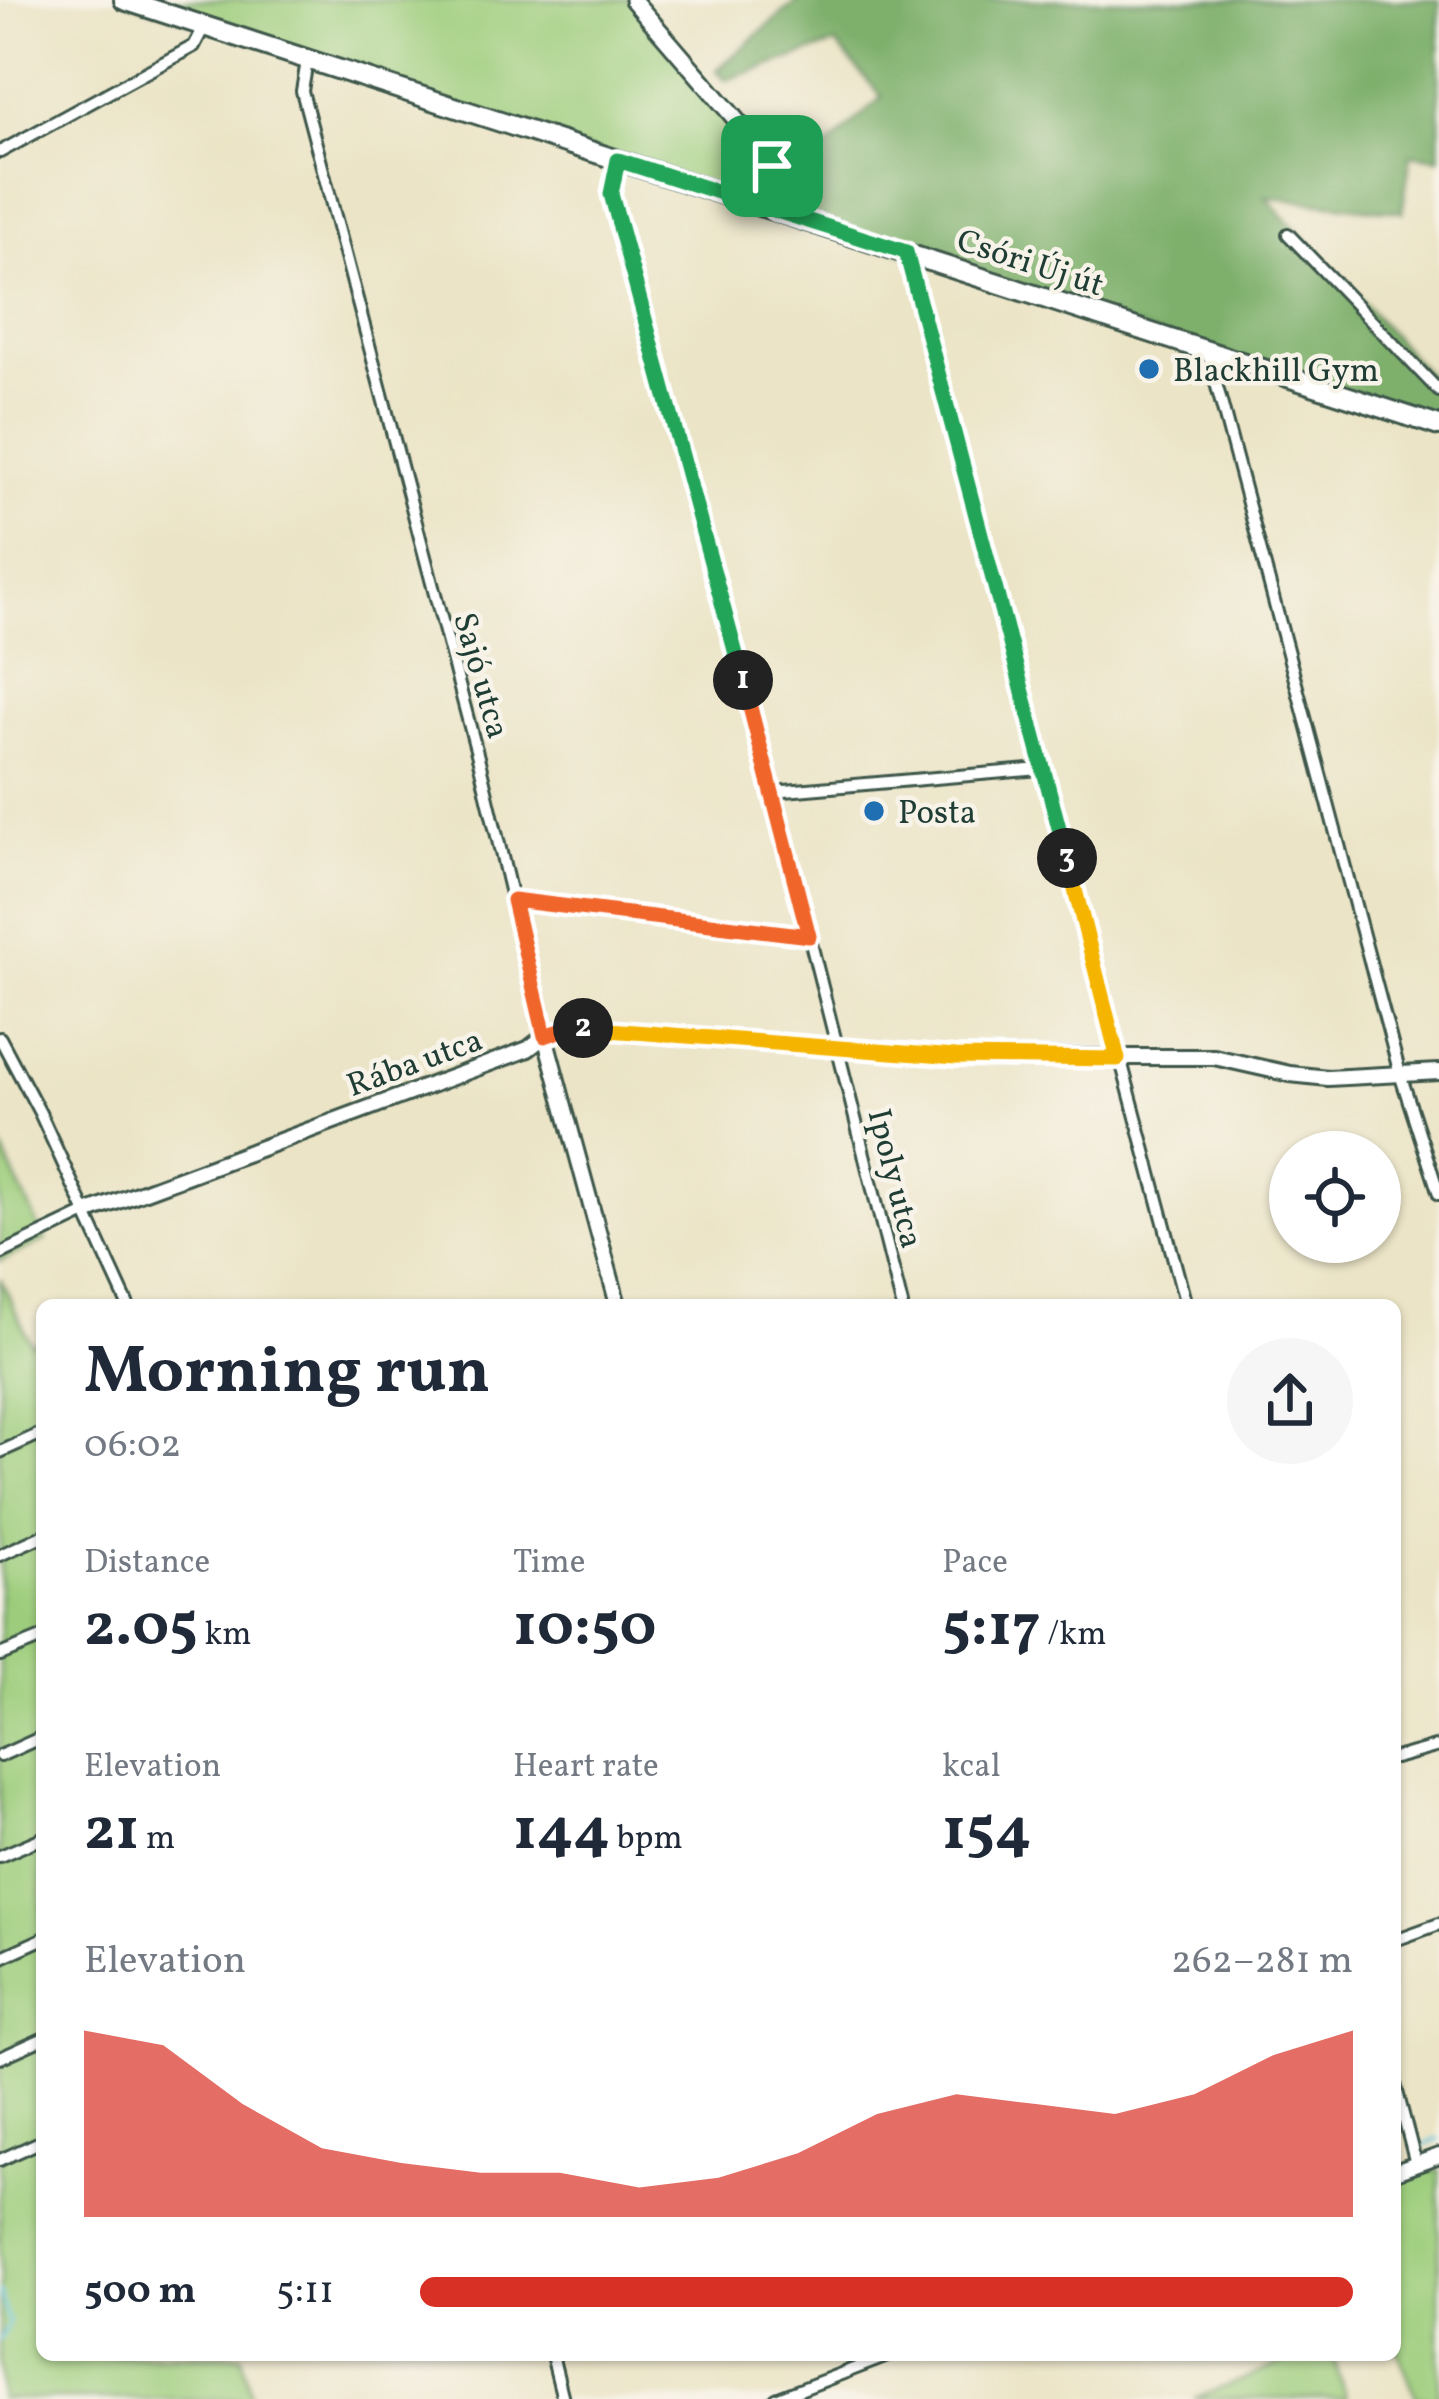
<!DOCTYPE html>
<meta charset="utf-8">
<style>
body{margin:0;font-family:Vollkorn,serif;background:#f6f6f7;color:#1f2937;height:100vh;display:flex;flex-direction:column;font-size:45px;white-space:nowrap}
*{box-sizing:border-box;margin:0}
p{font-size:39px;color:#747a83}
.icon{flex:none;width:66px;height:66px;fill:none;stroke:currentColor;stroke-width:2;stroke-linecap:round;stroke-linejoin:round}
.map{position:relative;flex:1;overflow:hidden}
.sheet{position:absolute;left:36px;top:1299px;width:1365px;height:1062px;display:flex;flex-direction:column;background:#fff;border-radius:18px;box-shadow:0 3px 9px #0004}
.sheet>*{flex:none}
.fabs{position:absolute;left:1269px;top:1131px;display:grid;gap:24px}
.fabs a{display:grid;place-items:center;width:132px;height:132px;border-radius:50%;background:#fff;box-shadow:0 3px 9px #0004;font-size:60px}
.pin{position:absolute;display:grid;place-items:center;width:102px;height:102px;color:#fff;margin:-51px;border-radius:24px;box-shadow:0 6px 18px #0006}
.km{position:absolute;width:60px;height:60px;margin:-30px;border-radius:50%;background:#222;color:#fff;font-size:33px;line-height:60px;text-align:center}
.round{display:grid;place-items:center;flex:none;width:126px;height:126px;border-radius:63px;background:#f6f6f7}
.summary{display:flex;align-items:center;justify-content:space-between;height:204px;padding:0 48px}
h1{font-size:66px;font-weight:700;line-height:90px}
.stats{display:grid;grid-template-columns:repeat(3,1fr);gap:18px;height:204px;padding:12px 48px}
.stats div{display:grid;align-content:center}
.stats b{font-size:60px;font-weight:700}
.stats small{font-size:33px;font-weight:400}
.stats p{font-size:33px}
.chart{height:336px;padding:24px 48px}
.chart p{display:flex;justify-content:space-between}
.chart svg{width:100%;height:216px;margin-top:12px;fill:#d93025;opacity:.7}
ul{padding:0 48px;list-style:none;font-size:39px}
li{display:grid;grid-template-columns:192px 144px 1fr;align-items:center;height:90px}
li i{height:30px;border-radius:15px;background:#d93025}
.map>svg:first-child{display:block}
.green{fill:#9dcd7c;stroke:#5e8558;stroke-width:3}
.forest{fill:#7eb06c;stroke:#4e7650;stroke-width:3}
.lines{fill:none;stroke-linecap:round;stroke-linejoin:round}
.stream{stroke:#63c6e1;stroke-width:3}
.minor-casing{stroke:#3e564a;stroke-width:16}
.tertiary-casing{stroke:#3e564a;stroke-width:20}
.secondary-casing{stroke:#3e564a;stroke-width:21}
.primary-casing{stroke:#3e564a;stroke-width:24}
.minor{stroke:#fff;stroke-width:10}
.tertiary{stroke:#fff;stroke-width:14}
.secondary{stroke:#fff;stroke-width:15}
.primary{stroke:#fff;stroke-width:18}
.split-1-casing{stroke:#fff;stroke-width:24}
.split-2-casing{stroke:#fff;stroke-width:24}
.split-3-casing{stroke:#fff;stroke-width:24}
.split-4-casing{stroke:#fff;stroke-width:24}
.split-1{stroke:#22a559;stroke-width:15}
.split-2{stroke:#f0652b;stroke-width:15}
.split-3{stroke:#f5b400;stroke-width:15}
.split-4{stroke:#22a559;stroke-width:15}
.poi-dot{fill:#1f6fb2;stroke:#f7f3e8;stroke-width:4.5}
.labels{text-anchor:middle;stroke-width:9;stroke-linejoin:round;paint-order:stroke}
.street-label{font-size:33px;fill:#1f3d34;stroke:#f7f3e8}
.poi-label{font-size:33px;fill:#1f3d34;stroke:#f7f3e8;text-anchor:start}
</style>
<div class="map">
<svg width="1439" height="2399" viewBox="0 0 1439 2399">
<rect width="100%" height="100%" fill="#f7f3e8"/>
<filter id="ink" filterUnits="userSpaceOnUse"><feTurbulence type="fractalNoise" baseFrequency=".00833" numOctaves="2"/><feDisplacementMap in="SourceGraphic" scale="24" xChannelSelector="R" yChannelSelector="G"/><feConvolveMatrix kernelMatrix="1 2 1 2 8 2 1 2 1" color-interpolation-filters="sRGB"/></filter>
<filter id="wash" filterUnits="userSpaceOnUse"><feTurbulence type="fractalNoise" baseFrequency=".004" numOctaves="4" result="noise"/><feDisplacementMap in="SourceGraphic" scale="48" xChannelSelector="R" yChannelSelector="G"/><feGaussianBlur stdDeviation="2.7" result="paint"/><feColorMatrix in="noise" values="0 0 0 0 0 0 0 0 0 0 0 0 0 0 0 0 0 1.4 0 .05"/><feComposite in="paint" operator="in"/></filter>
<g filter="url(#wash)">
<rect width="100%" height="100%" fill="#ebe4c6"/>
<!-- green -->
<path class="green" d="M124,0h509l133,158 -11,46z
M0,1145l45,95 -45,21z
M0,1278l31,66 11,-4v1015h200l10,44h-252z
M1431,2167l2,5 6,-2v229h-22l-22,-54v-165z
M1304,2355h29l13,44h-152z"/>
<!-- forest -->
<path class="forest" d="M798,0h641v158l-28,-4 -9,58 -136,-15 173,190v39l-665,-216 27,-38 81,-75 -46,-53 -110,36 -9,-10z"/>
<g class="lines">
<!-- stream -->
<path class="stream" d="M1421,2146l18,-7
M1395,2159l8,-3
M0,2292l9,32 -9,16"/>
</g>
</g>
<g filter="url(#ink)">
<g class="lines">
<defs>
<path id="minor" d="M307,61l-5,30 177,670 66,275
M0,152l194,-106 10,-19
M618,160l-7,34 162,598 129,513
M1288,234l151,157
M906,253l280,1052
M1208,353l192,721 39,120
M773,792l267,-23
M513,900l297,36
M0,1038l40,75 88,192
M0,1254l86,-41
M0,1452l42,-19
M0,1555l42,-19
M0,1655l42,-17
M0,1756l42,-19
M1395,1758l44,-12
M0,1856l42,-18
M1395,1940l44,-16
M0,1958l42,-19
M0,2058l42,-19
M1395,2084l21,80
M0,2160l42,-19
M552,2355l11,44
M776,2399l114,-44"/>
<path id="tertiary" d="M545,1036l73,269
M86,1213l442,-164 17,-13 24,-9 387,30h258l76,17 38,4 111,-6
M1395,2172l44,-16"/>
<path id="secondary" d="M633,0l130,151 13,25 -2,34
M755,204l11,-43"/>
<path id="primary" d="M124,0l1315,426"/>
</defs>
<!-- minor casing -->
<use href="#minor" class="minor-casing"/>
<!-- tertiary casing -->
<use href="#tertiary" class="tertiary-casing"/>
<!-- secondary casing -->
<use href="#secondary" class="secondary-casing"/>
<!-- primary casing -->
<use href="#primary" class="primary-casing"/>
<!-- minor -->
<use href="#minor" class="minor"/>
<!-- tertiary -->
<use href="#tertiary" class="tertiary"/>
<!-- secondary -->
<use href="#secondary" class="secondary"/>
<!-- primary -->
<use href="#primary" class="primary"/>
</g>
</g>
<g class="lines" filter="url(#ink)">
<defs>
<path id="split-1" d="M743,680l-132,-486 7,-34 137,44 11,-46 6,8"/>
<path id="split-2" d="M583,1028h-14l-24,8 -32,-136 296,36 -66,-256"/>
<path id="split-3" d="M583,1028l373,29 162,2 -51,-201"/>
<path id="split-4" d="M772,166l6,20 -4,24 132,42 161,606"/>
</defs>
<!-- split-1 casing -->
<use href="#split-1" class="split-1-casing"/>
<!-- split-2 casing -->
<use href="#split-2" class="split-2-casing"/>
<!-- split-3 casing -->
<use href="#split-3" class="split-3-casing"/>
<!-- split-4 casing -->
<use href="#split-4" class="split-4-casing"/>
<!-- split-1 -->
<use href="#split-1" class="split-1"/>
<!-- split-2 -->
<use href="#split-2" class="split-2"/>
<!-- split-3 -->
<use href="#split-3" class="split-3"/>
<!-- split-4 -->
<use href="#split-4" class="split-4"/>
</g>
<!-- markers -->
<g class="poi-dot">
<circle cx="1149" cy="369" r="12"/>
<circle cx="874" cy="811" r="12"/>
</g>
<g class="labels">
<!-- street labels -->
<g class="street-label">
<text transform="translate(1031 261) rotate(18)" y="12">Csóri Új út</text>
<text transform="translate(483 675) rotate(74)" y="12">Sajó utca</text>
<text transform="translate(414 1061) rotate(-20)" y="12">Rába utca</text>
<text transform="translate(897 1178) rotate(76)" y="12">Ipoly utca</text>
</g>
<!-- poi labels -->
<g class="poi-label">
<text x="1173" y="381">Blackhill Gym</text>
<text x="898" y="823">Posta</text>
</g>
</g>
</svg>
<div class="fabs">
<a><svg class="icon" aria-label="locate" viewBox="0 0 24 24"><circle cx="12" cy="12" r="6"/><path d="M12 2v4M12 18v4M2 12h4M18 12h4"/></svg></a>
</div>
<div class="pin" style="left:772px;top:166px;background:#1e9e55"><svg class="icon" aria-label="arrive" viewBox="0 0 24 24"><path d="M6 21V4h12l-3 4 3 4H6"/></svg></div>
<b class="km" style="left:743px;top:680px">1</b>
<b class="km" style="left:583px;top:1028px">2</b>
<b class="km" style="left:1067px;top:858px">3</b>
<section class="sheet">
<div class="summary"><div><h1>Morning run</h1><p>06:02</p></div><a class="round"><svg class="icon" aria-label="share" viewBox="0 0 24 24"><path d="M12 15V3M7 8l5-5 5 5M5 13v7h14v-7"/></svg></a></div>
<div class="stats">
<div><p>Distance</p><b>2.05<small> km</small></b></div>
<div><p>Time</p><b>10:50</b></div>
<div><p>Pace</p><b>5:17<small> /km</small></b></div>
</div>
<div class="stats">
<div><p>Elevation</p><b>21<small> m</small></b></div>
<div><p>Heart rate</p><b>144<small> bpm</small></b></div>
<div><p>kcal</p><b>154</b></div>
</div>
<div class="chart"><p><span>Elevation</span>262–281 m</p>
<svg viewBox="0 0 160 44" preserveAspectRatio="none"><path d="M0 44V6L10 9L20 21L30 30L40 33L50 35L60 35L70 38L80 36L90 31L100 23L110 19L120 21L130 23L140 19L150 11L160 6V44z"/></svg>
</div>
<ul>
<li><b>500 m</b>5:11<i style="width:100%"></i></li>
</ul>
</section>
</div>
